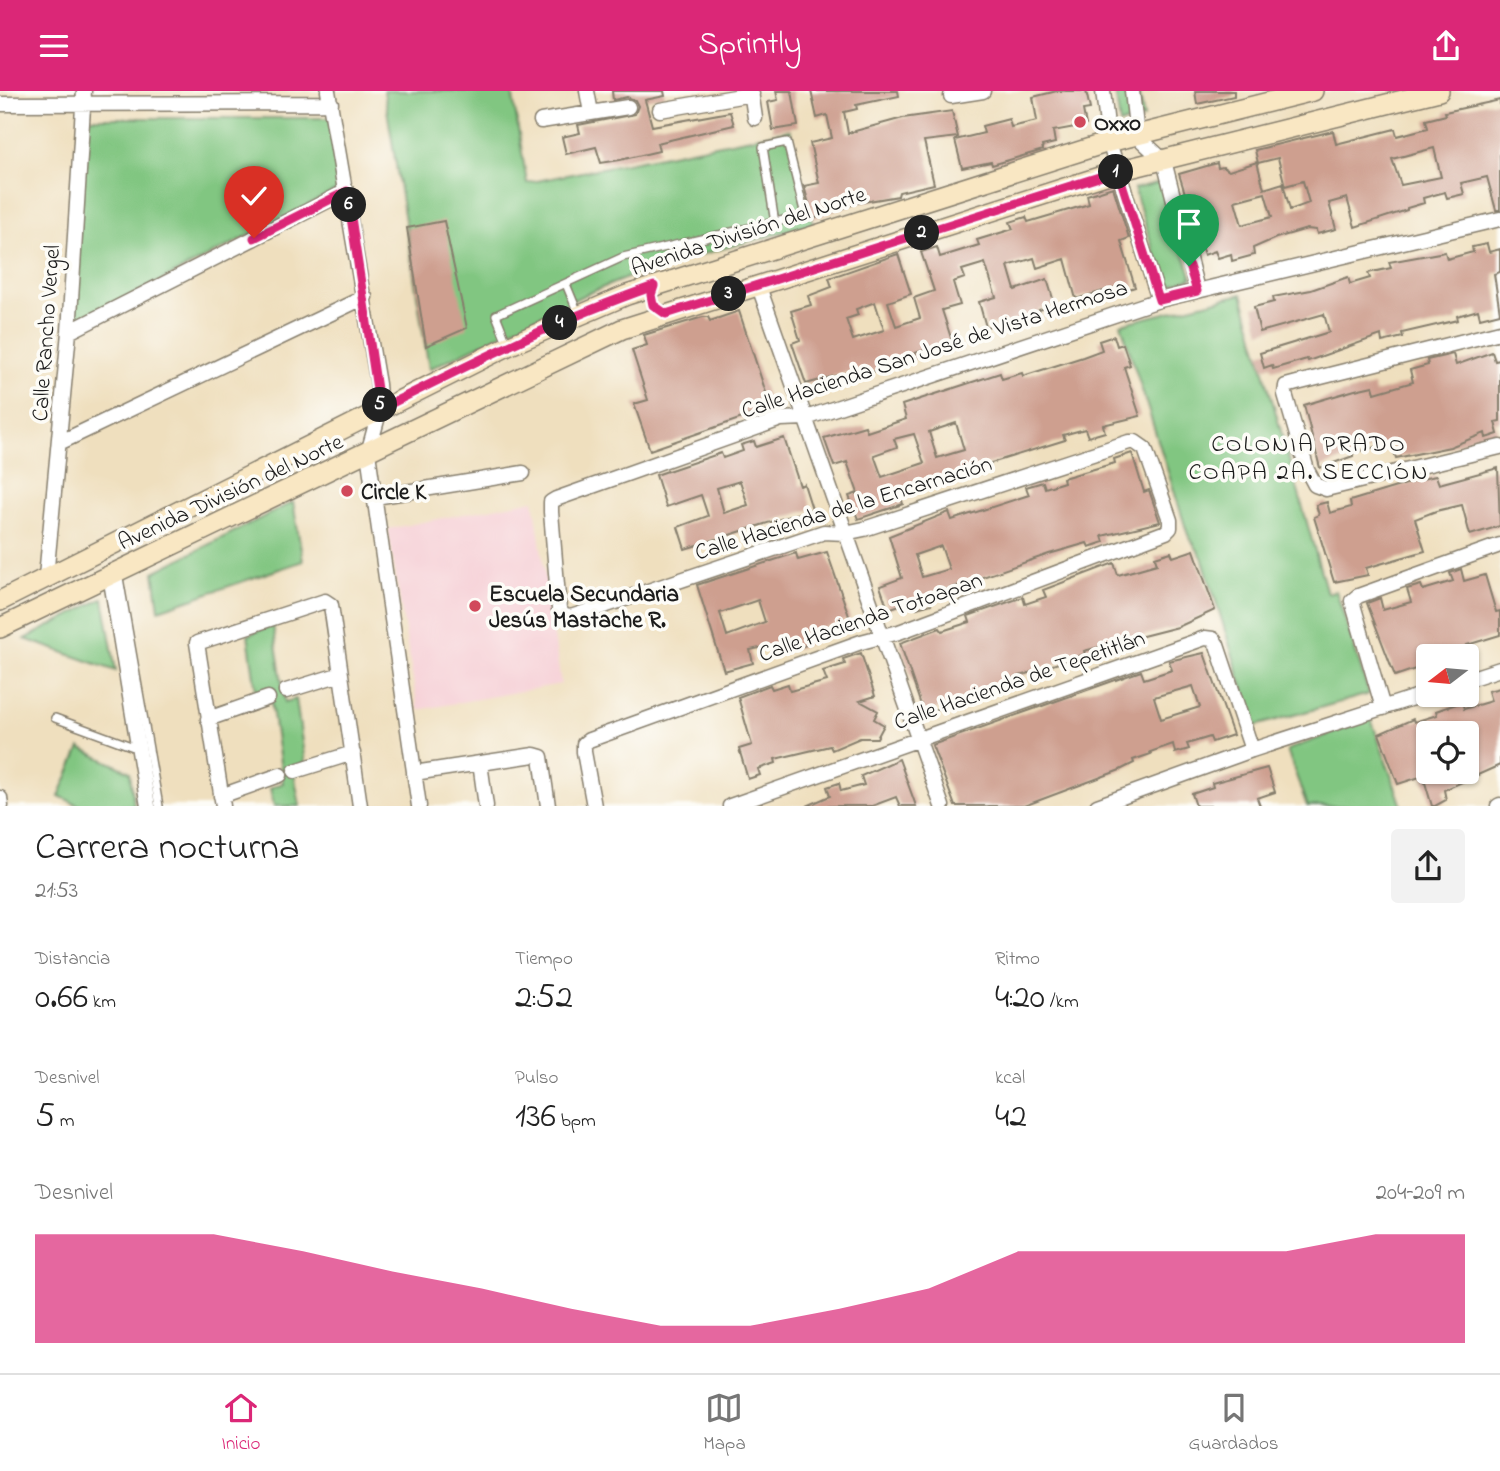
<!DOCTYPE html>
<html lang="es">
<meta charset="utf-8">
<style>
body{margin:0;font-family:"Indie Flower",sans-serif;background:#f2f2f2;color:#222;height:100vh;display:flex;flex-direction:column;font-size:26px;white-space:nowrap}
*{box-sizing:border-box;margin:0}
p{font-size:23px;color:#767676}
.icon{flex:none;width:38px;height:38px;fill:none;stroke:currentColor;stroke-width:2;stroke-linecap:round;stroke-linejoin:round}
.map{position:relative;height:715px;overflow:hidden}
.sheet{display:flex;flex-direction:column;background:#fff;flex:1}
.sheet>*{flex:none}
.needle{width:46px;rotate:254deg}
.controls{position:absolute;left:1416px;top:553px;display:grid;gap:14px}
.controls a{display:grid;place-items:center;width:63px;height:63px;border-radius:7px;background:#fff;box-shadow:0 2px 5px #0004;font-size:35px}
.pin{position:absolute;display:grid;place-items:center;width:60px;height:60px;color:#fff;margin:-72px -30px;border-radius:50% 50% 50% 0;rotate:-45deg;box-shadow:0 0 7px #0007}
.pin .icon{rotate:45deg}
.km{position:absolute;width:35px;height:35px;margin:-18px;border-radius:50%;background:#222;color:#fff;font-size:19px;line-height:35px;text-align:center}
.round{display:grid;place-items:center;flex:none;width:74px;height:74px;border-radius:7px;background:#f2f2f2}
.headline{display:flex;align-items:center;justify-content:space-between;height:119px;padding:0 35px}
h1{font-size:38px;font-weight:600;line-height:52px}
.metrics{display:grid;grid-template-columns:repeat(3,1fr);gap:10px;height:119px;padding:7px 35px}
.metrics div{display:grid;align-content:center}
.metrics b{font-size:35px;font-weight:600}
.metrics small{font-size:19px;font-weight:400}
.metrics p{font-size:19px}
.chart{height:196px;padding:14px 35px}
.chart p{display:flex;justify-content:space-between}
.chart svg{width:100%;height:126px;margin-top:7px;fill:#db2777;opacity:.7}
header{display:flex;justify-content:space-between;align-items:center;height:91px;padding:0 35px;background:#db2777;color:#fff;font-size:32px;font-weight:600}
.dock{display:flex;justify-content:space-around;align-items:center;height:98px;border-top:2px solid #e0e0e0;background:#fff;font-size:19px;color:#767676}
.dock a{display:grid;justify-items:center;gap:4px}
.dock .current{color:#db2777}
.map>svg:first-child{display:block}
.built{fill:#f6cfd6}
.green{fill:#81c681;stroke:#4e714e;stroke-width:2}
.building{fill:#ce9f8f;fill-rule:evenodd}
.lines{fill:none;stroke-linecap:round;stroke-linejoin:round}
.lane-casing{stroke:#867e6d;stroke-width:10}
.street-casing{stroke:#867e6d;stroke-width:17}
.secondary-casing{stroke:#867e6d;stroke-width:22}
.lane{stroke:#fff;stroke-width:7}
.street{stroke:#fff;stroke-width:14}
.secondary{stroke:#f9e7c3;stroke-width:19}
.route-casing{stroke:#fff;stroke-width:14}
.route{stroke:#db2777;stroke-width:9}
.poi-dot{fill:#d1495b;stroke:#fdfcf7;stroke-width:2.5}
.labels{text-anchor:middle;stroke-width:7;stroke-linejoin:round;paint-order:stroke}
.poi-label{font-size:23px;font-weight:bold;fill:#1c1c1c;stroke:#fdfcf7;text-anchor:start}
.street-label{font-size:23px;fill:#1c1c1c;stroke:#fdfcf7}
.neighbourhood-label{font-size:24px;letter-spacing:2px;fill:#1c1c1c;stroke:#fdfcf7}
</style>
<header><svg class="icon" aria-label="menu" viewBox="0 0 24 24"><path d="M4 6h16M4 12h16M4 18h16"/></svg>Sprintly<svg class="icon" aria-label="share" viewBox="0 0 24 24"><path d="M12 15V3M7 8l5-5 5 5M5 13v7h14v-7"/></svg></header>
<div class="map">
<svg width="1500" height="715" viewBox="0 0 1500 715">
<rect width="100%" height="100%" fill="#fdfcf7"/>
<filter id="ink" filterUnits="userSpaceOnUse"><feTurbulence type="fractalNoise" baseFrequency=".0143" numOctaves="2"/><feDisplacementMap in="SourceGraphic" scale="14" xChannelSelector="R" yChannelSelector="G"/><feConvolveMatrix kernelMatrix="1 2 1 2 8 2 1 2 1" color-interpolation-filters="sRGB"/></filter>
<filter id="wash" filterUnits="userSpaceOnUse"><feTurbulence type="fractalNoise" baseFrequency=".00686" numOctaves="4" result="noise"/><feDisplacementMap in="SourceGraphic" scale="28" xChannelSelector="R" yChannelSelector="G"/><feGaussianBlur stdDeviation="1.57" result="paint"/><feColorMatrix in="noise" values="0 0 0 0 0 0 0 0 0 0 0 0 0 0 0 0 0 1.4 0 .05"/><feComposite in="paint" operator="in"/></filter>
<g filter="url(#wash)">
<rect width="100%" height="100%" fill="#efdfbe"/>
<!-- built -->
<path class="built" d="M534,409l27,184 -143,26 -30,-181z"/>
<!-- green -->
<path class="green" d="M384,0h128l15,92 263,-53 23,94 -161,44 -68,27 -155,74z
M1115,0h24l5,27 -24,6z
M83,27h247l9,71 -264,136z
M1160,91l32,96 -27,9 -31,-98z
M1242,203l85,299 9,-2 33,103 -114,32 -53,-169 -14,-22 -67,-211z
M293,411l10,59 -144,49 -5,-38z
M103,507l13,73 -91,-32z
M273,534l12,77 11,-3 9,64 -12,5 7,38h-26l-4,-18 13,-5 -13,-89 -13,4 -9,-63z
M1371,628l31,87h-95l-20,-56z
M80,657l50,24 4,34h-54l-21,-10z"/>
<g id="blocks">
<!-- building -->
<path class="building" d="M612,0h52l1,5 -20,4 7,26 78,-14 4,13 -77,18 2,8 -39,9 -19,3 -5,-16 -30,7 -4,-17 18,-4 -2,-8 57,-11 3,-8 -3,-6 -8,-3 -14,3z
M776,0h16l6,35 -25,4 -5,-28 10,-2z
M811,0h87l1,5 -43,9 1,4 -13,3 4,21 55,-15 49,-7 6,26 -34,4 10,43 -35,8 -1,4 -41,7 -44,16 -9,-33 15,-3 -9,-40 22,-5 -5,-23 -10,3z
M1057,0h29l4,18 -7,1 3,15 -33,6 2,12 -13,3 1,4 -51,15 -1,-3 -29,6 -7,-28 29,-7 -2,-7 27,-7 2,8 26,-6 -4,-24z
M1195,0h39v5l-37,8z
M1500,9v110h-4l-9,-33 -26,6 3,11 -17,4 -2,-6 -22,6 1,5 -17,5v2l-52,17 -8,-29 -18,5 7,26 -19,5 -1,-4 -9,-1 -31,9 -23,10 1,7 -22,6 -1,-7 -13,4 -3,-7 -11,4 -25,-81 38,-11 1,5 5,-1 6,4 28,-9 7,27 19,-6 7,27 19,-7 -6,-22 -18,5 -7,-28 -20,5 -3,-13 78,-19 3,13 59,-15 2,7 31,-8 -2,-8 20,-5 -1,-3zM1434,57l7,29 -40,8 -9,-26zM1265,102l7,24 -30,8 -7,-24z
M1113,96l16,51 -8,3 14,46 -19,6 -2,-5 -38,11 -11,-40 -28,9 -3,-10 -26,8 7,24 32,-11 8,26 -16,5 1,6 -34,10 -1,-4 -19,5 -7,-25 17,-5 -11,-34 -23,7 3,8 -12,4 7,23 -18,5 10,31 -37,12 2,5 -52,16 -2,-6 -57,16 -14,-41 8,-3 -9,-29 20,-6 -3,-9 24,-9 -3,-9 69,-24 13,40 -23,8 8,24 24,-8 -6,-20 20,-7 -13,-39 16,-5 3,10 39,-12 -2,-5 36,-11 -3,-7 16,-5 2,5 61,-18 -2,-9zM875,211l9,28 -31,10 -7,-21 12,-4 -2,-6z
M444,130l23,107 -41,18 -19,-118z
M1487,153l2,8 11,-3v23l-6,2 6,39 -20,5 -2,-8 -21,6 1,4 -56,13 1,4 -21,5 -1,-7 -73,26 -1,-2 -34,10 -1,-4 -8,3 -4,-15 69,-21 -5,-18 -64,18 -6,-25 20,-5 -1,-5 38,-7 37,-13 2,7 20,-6 -2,-5 23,-5 -2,-6 56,-10 2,7 26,-7 -1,-5z
M739,220l32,97 -121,42 -16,-46 14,-4 -16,-50 15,-5 -3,-10 59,-18h5l2,4z
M1114,245l3,10 6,-2 7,21 -6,2 16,49 -37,9 2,7 -17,5 -3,-8 -22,6 2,5 -132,41 -33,13 3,10 -45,15 -9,-23 9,-3 -11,-31 -13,4 -10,-28 41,-12 2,6 39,-13 -4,-14 98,-32 2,6 20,-6 1,3 60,-19 19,-7 -3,-9zM956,332l8,27 -27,8 -8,-26zM914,343l10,29 -42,14 -8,-22 23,-8 -3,-8z
M1492,261l3,9 5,-1v61l-5,1 3,12 -12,4 -1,-5 -35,14 -54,11 -5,-15 -38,10v3l-33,12 -16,-63 51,-15 18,-4 2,7 38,-11 -3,-12 18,-5 -1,-5 26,-6 3,11z
M784,347l16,48 4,-2 8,25 -127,40 -7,-22 30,-11 -7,-21 -35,12 -10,-32 65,-22 2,5 20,-7 -2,-6 13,-4 2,6zM740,390l8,24 -24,8 -7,-25z
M1132,362l12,39 5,-2 11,32 -58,14 2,6 -15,5 -2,-4 -38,11 -121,42 3,8 -14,4 -2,-8 -27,9 -8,-23 22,-8 -13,-42 60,-24 3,8 77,-25 -3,-8 17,-5 2,6 19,-6 -1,-4 52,-15 -1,-4zM941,455l8,23 -27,8 -7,-22z
M1498,377l2,58 -30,9 -8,-30 -26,6 -21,8 10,32 -59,17 2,7 -34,7 -20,-65 5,-2 -3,-10 11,-3 3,11 21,-6 -1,-6 76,-23 10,-2 3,8z
M1194,459l21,60 -37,17 -94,24 1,3 -83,28 1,3 -13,4 1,3 -21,7 -1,-3 -45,18 -24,-71 40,-15 2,3 28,-9 -2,-6 55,-19 2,7 21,-7 -3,-7 71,-27 4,12 39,-11 -2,-7 16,-5 2,5z
M827,461l23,67 -44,15 3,10 -14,5 -3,-8 -42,9 3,13 -29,8 -27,-86 99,-32 2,7zM758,509l7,22 -38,14 -7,-23z
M1461,478l3,12 21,-6 11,37 4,-1v24l-33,10 1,4 -22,7h-25l3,10 -29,10 -28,-73 13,-5 3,12 28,-8 -4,-13 14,-4 2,5 30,-9 -3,-8z
M861,562l14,43 -15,5 18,10 -4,8 10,6 -7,13h-17l-28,12 -2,-4 -55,13 1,4 -18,6 2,6 -12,4 -9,-30 13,-4 -14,-48 32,-12 2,4 16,-5 2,7 37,-10 -4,-10 22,-7 -2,-5z
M1204,562l29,82 -21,7 -2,-5 -23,7 2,5 -14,4 -2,-9 -23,8 1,2 -18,6 1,3 -14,7 -96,36h-69l-23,-61 209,-74 3,8 28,-9 -3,-9zM1193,595l7,21 -39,12 -7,-22z
M1500,597v77l-56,25 2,10 -11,6h-3l-9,-30 -25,8 -19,-50 34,-15 1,3 23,-7 -1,-4 26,-9 2,7 27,-8 -3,-10zM1428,642h38l3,39h-41z
M899,668l17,47h-16l-4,-9 -24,9h-65l23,-10 -3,-9 12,-4 2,8 23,-6 -3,-9z
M1267,677l8,24 -18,6 3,8h-64l-4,-12 21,-7 -1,-4z"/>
</g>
</g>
<g filter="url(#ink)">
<use href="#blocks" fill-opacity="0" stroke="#867e6d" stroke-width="2"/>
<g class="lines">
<defs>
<path id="lane" d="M566,193l12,29
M508,254l-12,-30 127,-58 182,-42 -18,-73 -24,5 12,76
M118,481l41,234
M55,627l84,31"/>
<path id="street" d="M328,0l50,293 2,25 -12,44 51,353
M587,0l4,22
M751,0l4,27
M1103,0l6,51 50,158
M1132,0l5,45 27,25 33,129
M951,5l32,-5
M0,13l331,-1
M660,19l92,-16
M541,30l87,-14
M758,193l184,522
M69,241l278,-141
M1500,241l-203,51 -11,3 -1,8 22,76 8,15 11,4 174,-42
M59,352l306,-146
M375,406l148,-24
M110,484l38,231
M46,486l23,-245 15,-241
M1466,589l34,-11
M286,600l55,-17
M1383,617l-31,-107 6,-5 142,-51
M208,628l60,-21
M480,672l6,43
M295,680l58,-18
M414,682l120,-18 7,2 7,49
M221,705l59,-21
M0,707l1,8
M223,715l-26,-163 128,-42 6,4 29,201
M594,715l-10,-54v-8l5,-4 272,-98 38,-10 267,-100 4,-4v-8l-25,-71 -10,-7h-6l-265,87 -19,4 -21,-1 -253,85 -7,-1 -5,-7 -8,-97v-10l5,-3 225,-80 25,-1 353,-118 341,-81
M730,715l475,-168 8,1 4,6 35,105
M1097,715l155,-56 176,-57
M1498,715l2,-1"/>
<path id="secondary" d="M0,510l508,-255 119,-51 482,-153 204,-51
M0,537l622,-299 496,-158 321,-80"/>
</defs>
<!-- lane casing -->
<use href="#lane" class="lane-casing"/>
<!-- street casing -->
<use href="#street" class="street-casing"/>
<!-- secondary casing -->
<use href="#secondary" class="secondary-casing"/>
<!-- lane -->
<use href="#lane" class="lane"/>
<!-- street -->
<use href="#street" class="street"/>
<!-- secondary -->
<use href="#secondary" class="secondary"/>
</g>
</g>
<g class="lines" filter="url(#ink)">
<defs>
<path id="route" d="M254,147l93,-47 33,218c90,-45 179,-90 274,-123l-3,9 2,10 13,9 452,-143 41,129 38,-9 -8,-25"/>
</defs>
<!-- route casing -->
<use href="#route" class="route-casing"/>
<!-- route -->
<use href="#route" class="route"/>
</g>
<!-- markers -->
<g class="poi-dot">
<circle cx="1080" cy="31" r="7"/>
<circle cx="347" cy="400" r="7"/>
<circle cx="475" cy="515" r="7"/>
</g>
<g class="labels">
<!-- poi labels -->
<g class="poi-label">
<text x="1094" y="39">Oxxo</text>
<text x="361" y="408">Circle K</text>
<text x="489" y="510">Escuela Secundaria<tspan x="489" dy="26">Jesús Mastache R.</tspan></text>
</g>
<!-- street labels -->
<g class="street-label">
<text transform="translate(748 139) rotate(-18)" y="8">Avenida División del Norte</text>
<text transform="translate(45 242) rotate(-86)" y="8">Calle Rancho Vergel</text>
<text transform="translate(934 257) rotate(-18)" y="8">Calle Hacienda San José de Vista Hermosa</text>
<text transform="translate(230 400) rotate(-25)" y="8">Avenida División del Norte</text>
<text transform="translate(843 416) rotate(-17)" y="8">Calle Hacienda de la Encarnación</text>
<text transform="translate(870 525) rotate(-19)" y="8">Calle Hacienda Totoapan</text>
<text transform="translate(1019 588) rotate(-19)" y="8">Calle Hacienda de Tepetitlán</text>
</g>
<!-- neighbourhood labels -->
<g class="neighbourhood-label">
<text x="1309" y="360">COLONIA PRADO<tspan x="1309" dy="28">COAPA 2A. SECCIÓN</tspan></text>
</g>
</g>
</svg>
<div class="controls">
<a><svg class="needle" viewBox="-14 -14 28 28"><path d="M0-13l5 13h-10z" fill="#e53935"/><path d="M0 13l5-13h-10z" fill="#767676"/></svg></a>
<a><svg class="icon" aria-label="locate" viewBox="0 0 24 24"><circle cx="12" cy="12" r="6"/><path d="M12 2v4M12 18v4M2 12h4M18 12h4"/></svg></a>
</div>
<div class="pin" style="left:1189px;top:175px;background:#1e9e55"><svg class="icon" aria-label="arrive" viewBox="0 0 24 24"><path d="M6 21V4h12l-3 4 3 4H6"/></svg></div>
<div class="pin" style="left:254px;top:147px;background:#d93025"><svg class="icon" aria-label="check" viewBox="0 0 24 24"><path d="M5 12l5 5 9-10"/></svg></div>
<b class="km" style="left:1116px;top:81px">1</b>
<b class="km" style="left:922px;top:142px">2</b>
<b class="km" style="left:729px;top:203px">3</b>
<b class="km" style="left:560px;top:232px">4</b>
<b class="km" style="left:380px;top:314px">5</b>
<b class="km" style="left:349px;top:114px">6</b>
</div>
<section class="sheet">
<div class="headline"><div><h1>Carrera nocturna</h1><p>21:53</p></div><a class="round"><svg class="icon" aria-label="share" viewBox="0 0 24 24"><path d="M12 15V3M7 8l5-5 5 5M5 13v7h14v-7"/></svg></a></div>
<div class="metrics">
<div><p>Distancia</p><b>0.66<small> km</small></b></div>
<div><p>Tiempo</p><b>2:52</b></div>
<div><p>Ritmo</p><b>4:20<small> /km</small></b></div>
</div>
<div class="metrics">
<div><p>Desnivel</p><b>5<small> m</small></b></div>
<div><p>Pulso</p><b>136<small> bpm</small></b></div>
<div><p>kcal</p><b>42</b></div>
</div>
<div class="chart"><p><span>Desnivel</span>204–209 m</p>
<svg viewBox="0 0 160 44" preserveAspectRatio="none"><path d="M0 44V6L10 6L20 6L30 12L40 19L50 25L60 32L70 38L80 38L90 32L100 25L110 12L120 12L130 12L140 12L150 6L160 6V44z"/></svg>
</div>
</section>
<nav class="dock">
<a class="current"><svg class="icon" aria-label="home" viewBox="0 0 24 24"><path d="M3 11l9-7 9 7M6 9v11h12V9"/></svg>Inicio</a>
<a><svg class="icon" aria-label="map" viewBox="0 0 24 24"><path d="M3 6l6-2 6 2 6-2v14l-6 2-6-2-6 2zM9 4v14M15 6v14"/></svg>Mapa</a>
<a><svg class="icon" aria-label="saved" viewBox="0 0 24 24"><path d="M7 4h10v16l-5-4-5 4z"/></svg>Guardados</a>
</nav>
